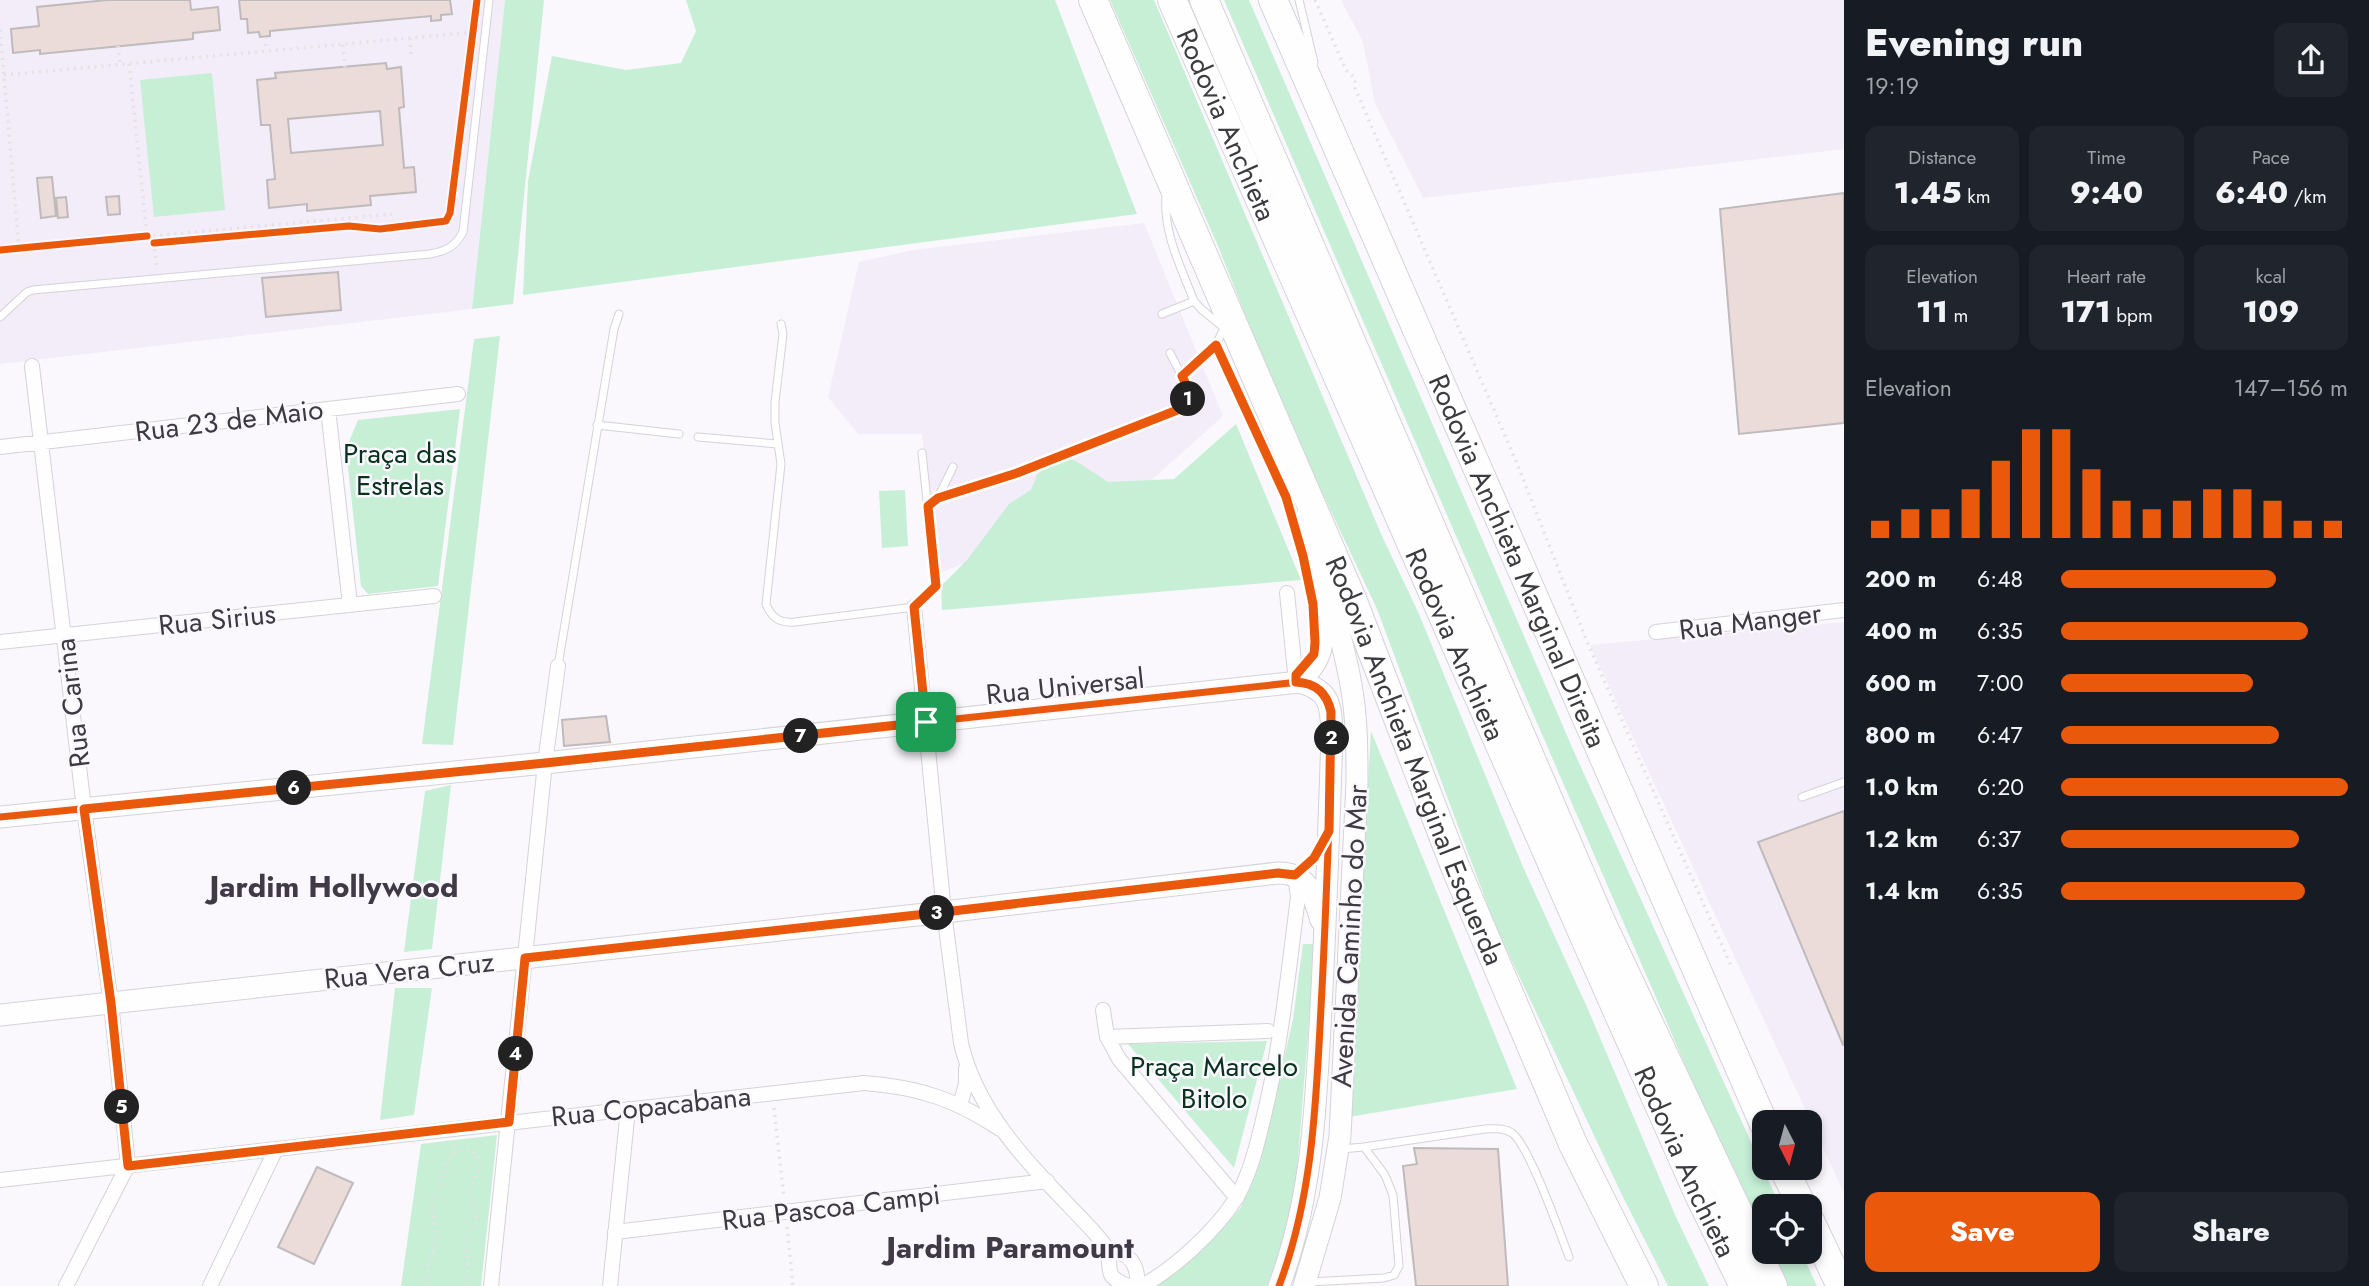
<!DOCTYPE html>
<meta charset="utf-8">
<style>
body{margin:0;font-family:Jost,sans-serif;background:#20242c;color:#f1f3f6;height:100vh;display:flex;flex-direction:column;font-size:26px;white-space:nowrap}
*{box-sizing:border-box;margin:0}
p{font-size:23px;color:#9ea1a6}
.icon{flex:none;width:38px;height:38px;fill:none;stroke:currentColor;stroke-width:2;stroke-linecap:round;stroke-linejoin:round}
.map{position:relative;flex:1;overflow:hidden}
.drawer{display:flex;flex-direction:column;background:#171b24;width:525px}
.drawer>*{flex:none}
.needle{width:46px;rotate:174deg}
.tools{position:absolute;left:1752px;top:1110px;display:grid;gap:14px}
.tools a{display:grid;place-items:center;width:70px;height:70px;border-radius:14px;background:#171b24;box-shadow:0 4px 10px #0003;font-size:35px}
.pin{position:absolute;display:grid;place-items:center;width:60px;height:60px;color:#fff;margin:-30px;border-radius:14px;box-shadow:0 4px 10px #0006}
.km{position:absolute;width:35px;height:35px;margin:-18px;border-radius:50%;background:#222;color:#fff;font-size:19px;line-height:35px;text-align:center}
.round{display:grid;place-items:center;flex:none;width:74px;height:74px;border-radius:14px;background:#20242c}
.head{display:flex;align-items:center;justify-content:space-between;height:119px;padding:0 21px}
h1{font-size:38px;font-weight:800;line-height:52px}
.stats{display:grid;grid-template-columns:repeat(3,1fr);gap:10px;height:119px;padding:7px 21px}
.stats div{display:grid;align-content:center;border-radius:14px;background:#20242c;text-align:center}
.stats b{font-size:30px;font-weight:800}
.stats small{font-size:19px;font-weight:400}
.stats p{font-size:19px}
.chart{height:196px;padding:14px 21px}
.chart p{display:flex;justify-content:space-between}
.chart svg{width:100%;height:126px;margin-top:7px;stroke:#ea580c;stroke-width:6}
.button{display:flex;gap:14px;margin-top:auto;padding:14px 21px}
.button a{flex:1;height:80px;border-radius:14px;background:#ea580c;color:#fff;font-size:28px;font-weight:800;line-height:80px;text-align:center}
.button a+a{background:#20242c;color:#f1f3f6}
ul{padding:0 21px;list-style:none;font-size:23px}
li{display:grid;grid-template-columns:112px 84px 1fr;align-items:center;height:52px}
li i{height:18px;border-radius:9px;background:#ea580c}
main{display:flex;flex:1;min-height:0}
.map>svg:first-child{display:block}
.built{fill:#f3ecf9}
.green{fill:#c6efd6}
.building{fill:#ebdbd9;stroke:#bfbabc;stroke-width:2;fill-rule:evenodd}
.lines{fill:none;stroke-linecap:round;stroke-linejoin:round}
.lane-casing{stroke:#d5d2d8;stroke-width:9}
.street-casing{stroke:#d5d2d8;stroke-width:16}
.secondary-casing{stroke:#d5d2d8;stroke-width:23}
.highway-casing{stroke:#d5d2d8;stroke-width:30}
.path{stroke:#e3e3e4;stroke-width:3.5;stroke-dasharray:2 5;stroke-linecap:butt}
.lane{stroke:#fefeff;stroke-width:7}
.street{stroke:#fefeff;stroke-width:14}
.secondary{stroke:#fefeff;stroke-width:21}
.highway{stroke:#fefeff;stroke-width:28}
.cycleway-casing{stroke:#faf7fe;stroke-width:11}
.cycleway{stroke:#e8590c;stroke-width:7}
.route-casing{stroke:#fff;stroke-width:14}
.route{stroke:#ea580c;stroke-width:9}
.labels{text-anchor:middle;stroke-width:5;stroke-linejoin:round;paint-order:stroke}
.street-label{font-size:28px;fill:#3d3a40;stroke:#faf7fe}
.park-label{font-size:28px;fill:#09321c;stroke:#faf7fe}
.neighbourhood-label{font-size:30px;font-weight:bold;fill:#403946;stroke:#faf7fe}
</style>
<main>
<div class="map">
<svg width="1844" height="1286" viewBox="0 0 1844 1286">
<rect width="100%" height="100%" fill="#faf8fd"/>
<!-- built -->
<path class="built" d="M0,0h505l-33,309 -472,55z
M1341,0h503v149l-421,49 -48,-95 -12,-61z
M1144,223l79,193 -79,71 -208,88 -14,-141h-64l-30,-37 31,-135 54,-12z
M1844,622v571l-254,-548z"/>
<!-- green -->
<path class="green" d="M505,0h39l-31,304 -41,5z
M686,0h369l82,214 -614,81 5,-114 24,-125 74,14 55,-7 15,-32z
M1110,0h44l228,536 37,78 104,253 64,140 89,210 33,69h-41l-46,-91 -127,-270 -118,-316 -96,-204 -63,-159z
M1224,0h25l326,754 205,452h-16v41z
M212,73l13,137 -71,7 -14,-137z
M500,336l-47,409 -31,-1 52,-405z
M460,409l-22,177 -70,8 -7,-8 -15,-137 12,-29z
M1236,424l65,156 -359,30 -1,-24 26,-26 42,-56 22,-14 6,-15 19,-21 20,7 32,21 66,-3z
M905,490l3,56 -26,2 -3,-57z
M1371,731l146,358 -168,28z
M451,785l-19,164 -28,3 21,-161z
M1303,944h12l-20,253 -20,76 -8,13h-110l20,-21 46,-37 18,-21 18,-46 19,-75 15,-67z
M395,988h37l-18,127 -34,5z
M1267,1041l-33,127 -106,-124z
M497,1135l-16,151h-80l20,-142z
M1766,1251h35l16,35h-33z"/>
<!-- building -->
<path class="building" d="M107,0h83l1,10 27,-3 2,23 -27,3v6l-153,15v-4l-27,3 -2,-24 28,-3 -2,-19z
M239,0h211l2,14 -11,1v5l-10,1v-5l-161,15v5l-10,1 -1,-5 -11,1 -1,-14h-6z
M386,63l1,6 14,-2 3,40 -5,1 5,60 10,-1 2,25 -46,4 1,9 -64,6v-7l-38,4 -2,-28 8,-1 -5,-54h-9l-4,-45 19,-2 -1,-5zM380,111l3,34 -92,8 -3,-34z
M52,177l4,39 -15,2 -4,-40z
M1844,193v230l-105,11 -19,-225z
M119,196l1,18 -12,1 -2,-18z
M66,197l2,20 -10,1 -2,-20z
M338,272l3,38 -75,7 -4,-39z
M606,716l4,26 -46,4 -2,-26z
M1844,811v234h-1l-85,-203z
M1414,1148l84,1 10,137h-92l-13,-120 14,-2z
M317,1167l36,16 -39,81 -36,-17z"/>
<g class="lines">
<defs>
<path id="lane" d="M1299,0l15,62
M1166,196c-3,37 15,71 28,105l7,8 22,18
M1162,314l32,-13
M0,317l27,-25 6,-2 397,-36c16,-3 25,-7 33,-22l26,-232
M781,324l2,10 -8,68v21l6,41 -15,140c6,15 14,19 29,18l119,-15 22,-21 -14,-133
M1182,376l34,-31 8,-17
M597,425l82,9
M698,437l79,7
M938,498l15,-31
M928,506l10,-8 79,-25 163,-64 8,-9 1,-10 -19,-37
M558,666l56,-337 5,-15
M1802,797l42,-15
M1364,1147l121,-18c9,0 18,-2 27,4 17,12 48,100 57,124
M1309,1282l75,-4 10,-3 5,-9 -6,-71 -8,-20 -21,-28 -23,2"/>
<path id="street" d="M32,366l52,443 27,194 17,162 -62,121
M328,409l22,196
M0,447l458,-53
M1287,593l9,89
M914,607l30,305 17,131c18,78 81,133 133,189 4,5 11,12 13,18 6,21 -5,25 21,36
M1656,632l188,-22
M0,642l434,-46
M1103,1010l4,27 12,22 118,139
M1107,1037l161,-6
M960,1105l6,-21v-16
M0,1180l864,-97c54,4 91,16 136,46
M615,1232l432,-51
M1107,1249c22,4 32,14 30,37
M210,1286l66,-137
M491,1286l54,-523 13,-97
M610,1286l18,-177
M1142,1286c33,-18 73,-55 93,-86 14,-23 21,-51 27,-76 19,-75 26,-150 36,-227l-3,-22"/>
<path id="secondary" d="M1299,682c29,-27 24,-43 20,-79
M0,817l545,-54 754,-81c32,8 32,24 33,53 -3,91 -6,182 -11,273 -5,95 -8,188 -42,278
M0,1015l944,-103 334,-39c31,0 35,22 43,47
M1304,1286l26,-88 10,-62 17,-354c0,-32 0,-65 -6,-97 -10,-57 -31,-113 -45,-168"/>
<g id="highway">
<path id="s1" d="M1093,0l259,599 104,270 117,275 71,142"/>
<path id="s2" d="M1172,0l412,936 116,261 44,89"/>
<path d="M1204,0l398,924 171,362"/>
<path id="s3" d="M1273,0l491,1124"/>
<path d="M1783,1167l19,39"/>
<path d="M1810,1221l31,65"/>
</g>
</defs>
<!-- lane casing -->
<use href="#lane" class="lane-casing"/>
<!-- street casing -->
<use href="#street" class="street-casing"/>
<!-- secondary casing -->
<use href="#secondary" class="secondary-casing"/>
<!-- highway casing -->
<use href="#highway" class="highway-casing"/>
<!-- path -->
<path class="path" d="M1315,0l31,70 9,8v10l161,373 72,183 144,324
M0,30l19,218
M265,37l1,14
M410,38l1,17
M343,45l2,22
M118,46l2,19
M129,64l18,172 7,7 3,26
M4,75l472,-43
M0,250l392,-36
M774,1108l10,90
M453,1153l15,-4 9,5 3,11 -10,28 7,26 -10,24 1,43
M787,1227l6,59
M428,1286l-2,-18 7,-15 3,-15 -4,-35 12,-28v-10l9,-12 1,-11"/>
<!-- lane -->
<use href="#lane" class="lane"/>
<!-- street -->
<use href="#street" class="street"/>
<!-- secondary -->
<use href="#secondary" class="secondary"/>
<!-- highway -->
<use href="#highway" class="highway"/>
<defs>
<path id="cycleway" d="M154,243l195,-17 31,3 66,-8 4,-8 27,-213
M0,250l147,-14
M0,817l545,-54 754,-81c32,8 32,24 33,53 -3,91 -6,182 -11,273 -5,95 -8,188 -42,278"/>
</defs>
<!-- cycleway casing -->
<use href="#cycleway" class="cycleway-casing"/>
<!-- cycleway -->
<use href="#cycleway" class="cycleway"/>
</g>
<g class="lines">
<defs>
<path id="route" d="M1216,345l70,152 17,59 10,48 2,38 -1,12 -18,21v7c20,1 31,11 35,30l-2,119 -15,27 -19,17 -17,-2 -334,39 -419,46 -16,164 -381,44 -17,-163 -27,-194 461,-46 381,-41 -12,-115 22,-21 -8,-80 10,-8 79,-25 163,-64c12,-14 10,-17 2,-33z"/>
</defs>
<!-- route casing -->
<use href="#route" class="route-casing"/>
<!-- route -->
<use href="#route" class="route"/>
</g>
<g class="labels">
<!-- street labels -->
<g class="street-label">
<text dy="10" stroke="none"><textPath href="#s2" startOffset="136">Rodovia Anchieta</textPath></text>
<text transform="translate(229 420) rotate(-7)" y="10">Rua 23 de Maio</text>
<text dy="10" stroke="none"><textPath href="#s3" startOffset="612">Rodovia Anchieta Marginal Direita</textPath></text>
<text transform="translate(217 619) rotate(-6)" y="10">Rua Sirius</text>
<text transform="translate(1750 621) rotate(-7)" y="10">Rua Manger</text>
<text dy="10" stroke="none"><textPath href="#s2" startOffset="704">Rodovia Anchieta</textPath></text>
<text transform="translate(1065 686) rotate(-6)" y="10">Rua Universal</text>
<text transform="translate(72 703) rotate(-97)" y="10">Rua Carina</text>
<text dy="10" stroke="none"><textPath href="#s1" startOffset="826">Rodovia Anchieta Marginal Esquerda</textPath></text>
<text transform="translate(1349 936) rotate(-87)" y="10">Avenida Caminho do Mar</text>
<text transform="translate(409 970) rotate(-6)" y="10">Rua Vera Cruz</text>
<text transform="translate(651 1106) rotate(-6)" y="10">Rua Copacabana</text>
<text dy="10" stroke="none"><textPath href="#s2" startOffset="1270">Rodovia Anchieta</textPath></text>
<text transform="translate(831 1207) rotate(-7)" y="10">Rua Pascoa Campi</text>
</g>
<!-- park labels -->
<g class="park-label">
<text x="400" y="463">Praça das<tspan x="400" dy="32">Estrelas</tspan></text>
<text x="1214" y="1076">Praça Marcelo<tspan x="1214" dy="32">Bitolo</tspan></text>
</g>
<!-- neighbourhood labels -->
<g class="neighbourhood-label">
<text x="334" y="897">Jardim Hollywood</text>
<text x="1010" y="1258">Jardim Paramount</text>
</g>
</g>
</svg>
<div class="tools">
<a><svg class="needle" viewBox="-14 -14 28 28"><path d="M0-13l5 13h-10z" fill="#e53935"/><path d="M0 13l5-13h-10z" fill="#9ea1a6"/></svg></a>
<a><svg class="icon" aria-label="locate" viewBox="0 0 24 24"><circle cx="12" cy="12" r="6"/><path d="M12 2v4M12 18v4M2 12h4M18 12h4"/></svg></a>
</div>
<div class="pin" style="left:926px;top:722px;background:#1e9e55"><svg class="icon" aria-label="arrive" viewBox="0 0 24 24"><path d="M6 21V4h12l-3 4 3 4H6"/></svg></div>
<b class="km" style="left:1188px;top:399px">1</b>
<b class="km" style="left:1332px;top:738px">2</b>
<b class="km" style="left:937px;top:913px">3</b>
<b class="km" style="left:516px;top:1054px">4</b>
<b class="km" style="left:122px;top:1107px">5</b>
<b class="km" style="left:294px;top:788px">6</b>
<b class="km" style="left:801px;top:736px">7</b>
</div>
<section class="drawer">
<div class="head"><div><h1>Evening run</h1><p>19:19</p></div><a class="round"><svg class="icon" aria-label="share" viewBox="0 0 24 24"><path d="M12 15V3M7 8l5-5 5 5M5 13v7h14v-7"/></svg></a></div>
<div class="stats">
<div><p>Distance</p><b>1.45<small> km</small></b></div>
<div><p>Time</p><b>9:40</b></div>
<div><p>Pace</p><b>6:40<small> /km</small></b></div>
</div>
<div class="stats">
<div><p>Elevation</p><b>11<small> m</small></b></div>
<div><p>Heart rate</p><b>171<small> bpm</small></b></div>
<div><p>kcal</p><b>109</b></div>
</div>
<div class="chart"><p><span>Elevation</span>147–156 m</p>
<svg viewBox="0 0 160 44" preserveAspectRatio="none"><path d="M5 44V38M15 44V34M25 44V34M35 44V27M45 44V17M55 44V6M65 44V6M75 44V20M85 44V31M95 44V34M105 44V31M115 44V27M125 44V27M135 44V31M145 44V38M155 44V38"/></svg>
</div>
<ul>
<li><b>200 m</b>6:48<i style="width:75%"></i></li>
<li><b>400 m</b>6:35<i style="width:86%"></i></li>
<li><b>600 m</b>7:00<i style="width:67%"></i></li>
<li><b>800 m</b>6:47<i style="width:76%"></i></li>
<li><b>1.0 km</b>6:20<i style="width:100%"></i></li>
<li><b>1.2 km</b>6:37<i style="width:83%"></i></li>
<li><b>1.4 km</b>6:35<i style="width:85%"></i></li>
</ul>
<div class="button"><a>Save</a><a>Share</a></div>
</section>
</main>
